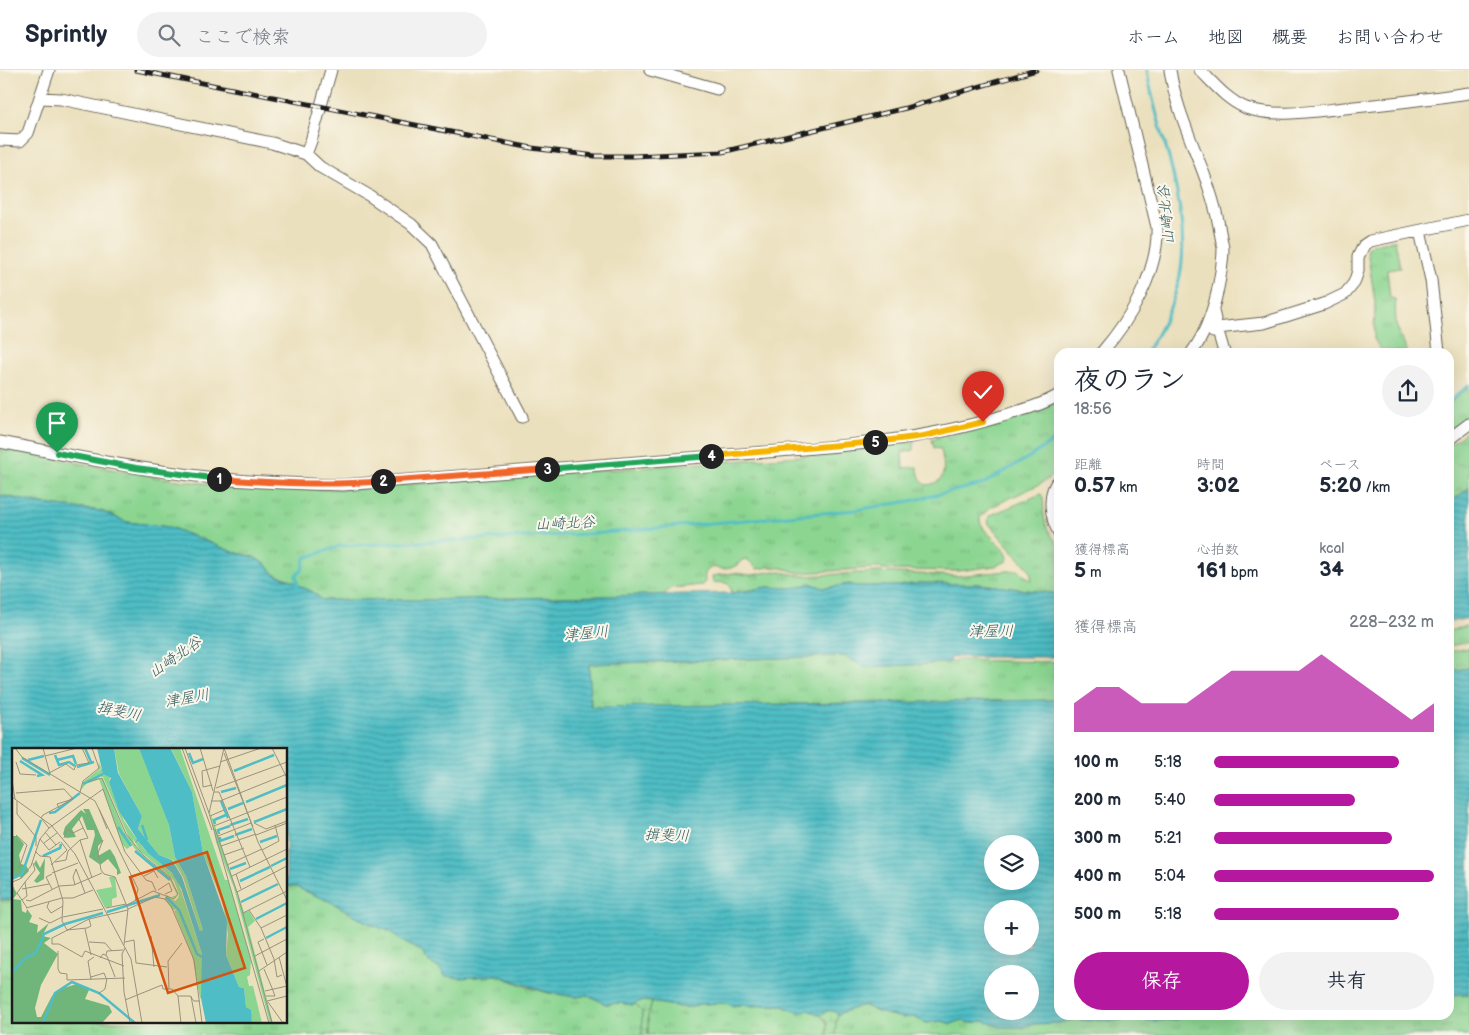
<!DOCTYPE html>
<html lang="ja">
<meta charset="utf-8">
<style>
body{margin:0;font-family:"Balsamiq Sans","Klee One",sans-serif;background:#f2f2f3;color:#1f2937;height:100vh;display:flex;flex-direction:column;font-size:19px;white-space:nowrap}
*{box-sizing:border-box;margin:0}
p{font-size:16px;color:#747a83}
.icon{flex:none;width:28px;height:28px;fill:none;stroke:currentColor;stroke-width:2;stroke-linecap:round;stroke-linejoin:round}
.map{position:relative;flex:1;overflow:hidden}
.side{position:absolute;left:1054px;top:278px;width:400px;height:672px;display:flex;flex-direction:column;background:#fff;border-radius:15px;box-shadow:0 5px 20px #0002}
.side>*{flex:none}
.fabs{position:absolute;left:984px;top:765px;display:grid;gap:10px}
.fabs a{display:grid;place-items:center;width:55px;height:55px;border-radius:50%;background:#fff;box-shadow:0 5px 20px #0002;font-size:25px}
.pin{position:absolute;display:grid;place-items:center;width:42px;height:42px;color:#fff;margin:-51px -21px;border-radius:50% 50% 50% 0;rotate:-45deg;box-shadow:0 0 5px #0007}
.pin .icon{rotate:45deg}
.km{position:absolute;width:25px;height:25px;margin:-12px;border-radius:50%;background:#222;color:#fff;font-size:14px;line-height:25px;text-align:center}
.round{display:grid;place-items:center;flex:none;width:52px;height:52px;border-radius:26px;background:#f2f2f3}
.summary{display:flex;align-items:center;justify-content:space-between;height:85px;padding:0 20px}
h1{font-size:28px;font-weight:800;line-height:38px}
.stats{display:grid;grid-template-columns:repeat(3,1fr);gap:8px;height:85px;padding:5px 20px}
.stats div{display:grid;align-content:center}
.stats b{font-size:21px;font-weight:800}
.stats small{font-size:14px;font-weight:400}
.stats p{font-size:14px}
.chart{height:140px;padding:10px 20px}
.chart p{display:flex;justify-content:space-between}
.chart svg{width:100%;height:90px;margin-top:5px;fill:#b5179e;opacity:.7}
.cta{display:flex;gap:10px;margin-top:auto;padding:10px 20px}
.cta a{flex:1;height:58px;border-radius:30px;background:#b5179e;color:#fff;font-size:20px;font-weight:800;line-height:58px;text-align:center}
.cta a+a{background:#f2f2f3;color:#1f2937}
ul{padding:0 20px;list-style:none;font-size:16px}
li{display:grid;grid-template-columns:80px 60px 1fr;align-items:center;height:38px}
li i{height:12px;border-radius:6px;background:#b5179e}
header{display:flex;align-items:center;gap:30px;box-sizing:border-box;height:70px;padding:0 25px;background:#fff;border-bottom:1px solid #e0e1e3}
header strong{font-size:24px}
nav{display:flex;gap:28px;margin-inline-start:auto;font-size:18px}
.search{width:350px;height:45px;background:#f2f2f3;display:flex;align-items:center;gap:12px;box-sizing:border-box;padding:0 18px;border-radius:28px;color:#747a83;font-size:19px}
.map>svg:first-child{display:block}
.grass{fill:url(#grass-tufts);stroke:#547856}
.wetland{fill:url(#wetland-marsh);stroke:#547856}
.water{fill:url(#water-rules);stroke:#366c70;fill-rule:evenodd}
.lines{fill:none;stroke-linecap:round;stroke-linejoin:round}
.stream{stroke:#4fbdc5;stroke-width:3}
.minor-casing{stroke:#646154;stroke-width:13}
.minor{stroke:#fff;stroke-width:11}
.rail-casing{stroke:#1c1c1c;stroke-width:5}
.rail{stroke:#fbf7ec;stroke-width:3;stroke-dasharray:9;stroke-linecap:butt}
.split-1-casing{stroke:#fff;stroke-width:10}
.split-2-casing{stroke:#fff;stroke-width:10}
.split-3-casing{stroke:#fff;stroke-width:10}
.split-4-casing{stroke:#fff;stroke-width:10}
.split-5-casing{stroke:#fff;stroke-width:10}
.split-6-casing{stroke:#fff;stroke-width:10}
.split-1{stroke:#22a559;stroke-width:6}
.split-2{stroke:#f0652b;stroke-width:6}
.split-3{stroke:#f0652b;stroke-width:6}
.split-4{stroke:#22a559;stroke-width:6}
.split-5{stroke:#f5b400;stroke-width:6}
.split-6{stroke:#f5b400;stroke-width:6}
.labels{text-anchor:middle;stroke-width:4;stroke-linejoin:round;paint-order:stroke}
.water-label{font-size:15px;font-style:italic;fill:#305c60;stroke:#fbf7ec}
.inset-river{fill:none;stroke:#4fbdc5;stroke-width:2.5}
.inset-road{fill:none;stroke:#98927d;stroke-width:1}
.view{fill:#d4530e;fill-opacity:0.15;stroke:#d4530e;stroke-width:2.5}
.inset-edge{fill:none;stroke:#1c1c1c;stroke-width:2.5}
</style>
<header>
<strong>Sprintly</strong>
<div class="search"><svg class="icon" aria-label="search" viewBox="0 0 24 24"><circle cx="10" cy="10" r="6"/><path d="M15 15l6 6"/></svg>ここで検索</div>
<nav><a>ホーム</a><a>地図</a><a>概要</a><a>お問い合わせ</a></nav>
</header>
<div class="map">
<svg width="1469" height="965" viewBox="0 0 1469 965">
<defs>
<pattern id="grass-tufts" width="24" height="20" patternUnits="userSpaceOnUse" patternTransform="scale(1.25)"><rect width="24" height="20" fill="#8bd591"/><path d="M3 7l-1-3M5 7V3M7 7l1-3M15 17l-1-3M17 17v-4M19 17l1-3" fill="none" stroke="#77b67c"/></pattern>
<pattern id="wetland-marsh" width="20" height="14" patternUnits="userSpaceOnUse" patternTransform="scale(1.25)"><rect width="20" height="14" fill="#8bd591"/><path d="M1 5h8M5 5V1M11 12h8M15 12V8" fill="none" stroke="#77b67c"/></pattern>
<pattern id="water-rules" width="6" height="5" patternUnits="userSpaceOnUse" patternTransform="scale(1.25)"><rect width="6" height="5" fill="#4fbdc5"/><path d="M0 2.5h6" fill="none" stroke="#41999f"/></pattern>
</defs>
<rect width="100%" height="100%" fill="#fbf7ec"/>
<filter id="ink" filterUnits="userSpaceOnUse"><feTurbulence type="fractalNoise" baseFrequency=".02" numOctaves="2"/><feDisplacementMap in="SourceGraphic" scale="10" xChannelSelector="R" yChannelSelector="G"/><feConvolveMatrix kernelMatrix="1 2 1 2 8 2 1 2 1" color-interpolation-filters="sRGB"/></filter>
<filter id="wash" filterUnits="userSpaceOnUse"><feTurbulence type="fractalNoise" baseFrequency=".0096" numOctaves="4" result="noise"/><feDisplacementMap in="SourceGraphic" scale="20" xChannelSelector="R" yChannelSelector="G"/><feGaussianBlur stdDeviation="1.12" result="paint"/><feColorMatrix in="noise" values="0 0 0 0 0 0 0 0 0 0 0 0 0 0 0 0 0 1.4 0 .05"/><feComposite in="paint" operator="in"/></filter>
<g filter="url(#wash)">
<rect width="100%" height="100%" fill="#ebe0bd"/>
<!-- grass -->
<path class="grass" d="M1395,170l5,28 -13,2 3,28 5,1 1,26 11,27h-25l-8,-13 1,-37 -8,-53 6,-5z
M1469,317v29l-20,15v-27z
M1059,328v73l-17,12 -53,25 -9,10v4l4,7 21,21 3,6 -1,5 -12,5 -36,5 -63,-1 -21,-2 -75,5 -18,-5 -12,-1 -13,2 -10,-10 -5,1c-7,9 -19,11 -29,7 -8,3 -9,7 -8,15l-3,3 -31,3 -8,7 -240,5h-101l-9,-8 -15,-7 -4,-4 -20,-7 -6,-8 -14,-9 -21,-5 -63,-25 -43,-5 -26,-11 -59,-7 -42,-9v-48c69,14 139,29 209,37 45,5 91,5 136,5l468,-34 101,-13v8l-12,3 1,15 14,-1 3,11 5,7c24,-1 19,-19 16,-36l-7,-1 -2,-9c43,-10 89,-19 127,-41z
M1469,360v58l-20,15v-58z
M1041,424c4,7 2,13 3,21 1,12 7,21 15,30v49l-79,-10 -61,-1 -21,3h-41l-8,-2 -15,3 -11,1 -13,-5 -10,4 -13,1 -19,-1 -36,6 -2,-8 -7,-3 -10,1 -1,-7 20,-3 20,2 23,-4 29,5 73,-4 80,4 61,-6 14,11 -2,-11 -41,-46 -1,-5 3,-4z
M1469,555v17l-20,4v-15z
M1469,578v20l-20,3v-19z
M844,586l21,11 82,-4 9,-3 103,2v38l-468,8 -2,-44z
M286,816l10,1 35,15 40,22 18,7 13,10 19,10 8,11 11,7 5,7 32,1 20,-2 30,12 22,6 28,4 10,-2 19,9 14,-1 13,2 2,-1 7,7v24h-642v-135h14v121h272z
M1469,924v41h-634l1,-12 2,-9 22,-8h5l13,6 25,6 10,-1 14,6 15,-2 9,3 11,-4 6,3 16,-2 39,6 8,-3 28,-1 18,-4 13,2 6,-2 17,2 18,-2 20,2 24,-1 15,-5h259v-20z
M652,932l28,5h13l6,-3 28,-1 22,3 31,-1 14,6 14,-1 13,5 6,8v12h-179v-19z"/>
<!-- wetland -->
<path class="wetland" d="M640,931l12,1 -4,14v19h-6v-24l-7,-7z
M832,940l6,4 -2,9 -1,12h-8v-12l-6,-8 4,-4z"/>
<!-- water -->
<path class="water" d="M1469,418v130l-20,4v-119z
M0,425l42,9 59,7 26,11 43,5 63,25 21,5 14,9 6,8 20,7 4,4 15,7 9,8h101l309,-7 36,-6 19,1 13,-1 10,-4 13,5 11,-1 15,-3 8,2h41l21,-3 61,1 79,10v63h-108l-3,6 -83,4 -21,-11 -255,8 2,43 468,-7v315h131l-15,5 -24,1 -20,-2 -18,2 -17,-2 -6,2 -13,-2 -18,4 -28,1 -8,3h-22l-17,-6 -16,2 -6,-3 -11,4 -9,-3 -15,2 -14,-6 -10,1 -25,-6 -13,-6h-5l-22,8c-6,-4 -11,-5 -17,1l-13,-5 -7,3 -21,-8 -31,1 -7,-1 -10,1 -6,-3 -27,1 -6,3h-13l-33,-6h-7l-7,4 -13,-2 -14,1 -19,-9 -10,2 -28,-4 -52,-18 -36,3 -16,-2 -5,-7 -11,-7 -8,-11 -19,-10 -13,-10 -18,-7 -40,-22 -35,-15 -10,-1v-137h-272v151h-14zM992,774h38v37h-38zM992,839h38v37h-38zM992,904h38v37h-38z
M1469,598v326l-20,1v-324z"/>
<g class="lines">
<!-- stream -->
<path class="stream" d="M1146,282c13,-18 25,-43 31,-65 11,-34 4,-79 -4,-113 -8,-35 -21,-69 -26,-104
M1449,332l20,-17
M296,517l2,-2 -2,-10 6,-5 3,-12 35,-12 263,-13 252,-23 55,-9 73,-17 48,-28 28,-19"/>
</g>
</g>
<g filter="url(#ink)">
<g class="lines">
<defs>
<path id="minor" d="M650,0l67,19
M1170,0c8,54 39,101 49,156 1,7 3,15 4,22 0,15 -3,31 -6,45 -5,21 -13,43 -25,59
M1200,0c14,14 27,30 46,38 29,10 69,3 99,0 41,-4 83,-9 124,-15
M41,28l20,1 211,44 34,11 14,13 50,29 41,28 21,20 90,173
M0,70l20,1 8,-8 21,-63
M306,84l5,-13 20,-71
M1420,161l11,49 8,72
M1213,241l4,17 47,-5 60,-19 21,-10 9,-11 4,-12v-14l6,-12 6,-4 99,-21
M1213,262l4,-4 7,24
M1102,282c28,-32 57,-81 55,-125l-38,-157
M1449,369l20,-15
M0,372c71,14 142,28 214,36 43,5 86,6 129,7 124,-10 248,-20 372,-29 95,-8 192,-11 284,-39 20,-6 41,-11 60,-22
M1059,410c-13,13 -8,39 0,53"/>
</defs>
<!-- minor casing -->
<use href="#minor" class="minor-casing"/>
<!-- minor -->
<use href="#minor" class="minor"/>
<defs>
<path id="rail" d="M136,0l396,78 63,8h38l89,-4 184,-44 130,-38"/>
</defs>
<!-- rail casing -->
<use href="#rail" class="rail-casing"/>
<!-- rail -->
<use href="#rail" class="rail"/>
</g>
</g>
<g class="lines" filter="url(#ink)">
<defs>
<path id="split-1" d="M57,383l79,15 83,11"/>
<path id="split-2" d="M219,409c55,4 109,7 164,2"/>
<path id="split-3" d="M383,411l164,-12"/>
<path id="split-4" d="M547,399l164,-13"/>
<path id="split-5" d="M711,386l164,-14"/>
<path id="split-6" d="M875,372l49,-6 59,-14"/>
</defs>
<!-- split-1 casing -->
<use href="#split-1" class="split-1-casing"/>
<!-- split-2 casing -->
<use href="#split-2" class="split-2-casing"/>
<!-- split-3 casing -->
<use href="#split-3" class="split-3-casing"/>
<!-- split-4 casing -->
<use href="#split-4" class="split-4-casing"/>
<!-- split-5 casing -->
<use href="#split-5" class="split-5-casing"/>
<!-- split-6 casing -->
<use href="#split-6" class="split-6-casing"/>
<!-- split-1 -->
<use href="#split-1" class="split-1"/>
<!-- split-2 -->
<use href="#split-2" class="split-2"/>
<!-- split-3 -->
<use href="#split-3" class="split-3"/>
<!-- split-4 -->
<use href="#split-4" class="split-4"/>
<!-- split-5 -->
<use href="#split-5" class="split-5"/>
<!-- split-6 -->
<use href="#split-6" class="split-6"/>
</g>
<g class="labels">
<!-- water labels -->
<g class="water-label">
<text transform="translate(1166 145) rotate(-96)" y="5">山崎北谷</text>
<text transform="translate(565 453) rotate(-3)" y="5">山崎北谷</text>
<text x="991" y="566">津屋川</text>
<text transform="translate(586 563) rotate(-5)" y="5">津屋川</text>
<text transform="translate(175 587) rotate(-35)" y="5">山崎北谷</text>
<text transform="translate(187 628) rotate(-10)" y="5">津屋川</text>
<text transform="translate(119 641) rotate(12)" y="5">揖斐川</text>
<text transform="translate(667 765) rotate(2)" y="5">揖斐川</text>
</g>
</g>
<!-- overview -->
<g transform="translate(12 678)">
<rect width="275" height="275" fill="#ebe0bd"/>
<path d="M102,0h25l5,6 25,71 6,32 11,19 17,54 -3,1 -17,-54 -10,-17 -14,-5 -21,-26 4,-13 -23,-42zM159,0h9l45,132h3l23,80 -1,15 -3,2 2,9h4l9,37h-10l-2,-13 -4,-3 -2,-19 -5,-1 -13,-32 2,-21 -5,-31 -20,-50 -11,-61zM87,14l2,6 -5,6 6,-6 8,9 -1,5 15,39 20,28 33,29 25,76v44h-2l-8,-43 -18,-44 3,-2 -4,1 -9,-11 3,-4 8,6 3,-3 1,-4 -5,-13 -4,-5 -29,-24 -8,-13 1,5 -5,-6 -26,-61 -4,-1 -2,1 6,2 21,53 20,25 26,20 8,17 -2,3 -2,1 -3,-1 6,-2 -8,-17 -23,-16 -14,-17 -5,4 -5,-5 -23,-65 -13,5 -6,7 3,-9 15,-12zM198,63l34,101 5,-1 6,10 -7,6 25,96h-3l-36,-135 -18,-46zM97,129h6l2,20 -5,2v7l-7,2 -9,-18 16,-3z" fill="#8bd591"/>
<path d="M71,61h6l14,32 -5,5 1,18 -10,-7 6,-22 -1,-5h-7l-5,-14 -10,13 4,8 -10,1 -3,-4 2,-7 16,-17 5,4zM0,88h5l7,8 -5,11 2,9 4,1 -4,10 5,-10 3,6 -8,8 -1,-3 -8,3zM98,101l5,8 6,16 -4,2v-5l-9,-11 -8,6 -2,-9zM33,110l-1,21 -7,4 -3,-2 6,-8 -6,-9 2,-4 4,8zM0,136l5,10 -4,5 8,1 1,11 4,2 1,-4 5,7 -3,6 9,3 -1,8 12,-10 -7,13 9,2 -7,5 14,11 -17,31 -6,23 2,9h4l11,-21 8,-7 17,-5 12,6 -4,9 24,7 3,6 -10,11h-90z" fill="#70b67b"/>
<path d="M85,0h17l4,25 24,43 -4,13 21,26 13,5 10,17 18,54 3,-1 -17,-54 -11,-19 -6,-32 -30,-77 32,1 21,43 11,61 24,68 -1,34 13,32 5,1 2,19 5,3 1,13h-46l-5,-25 1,-44 -21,-66 -9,-15 -24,-20 -10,-12 -3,2 2,-4 -18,-28 -10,-29 2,-4 -8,-4z" fill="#4fbdc5"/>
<path class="inset-river" d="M73,0l6,14M177,5l4,10 10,-4M43,7l4,10 10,-3 6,4M10,10l28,17M16,12l16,-4M45,12l16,-4 3,8M8,13l22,14 -5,1M65,19l17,-5M222,23l40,-16M71,36l20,-10M209,44l15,-4M209,53l7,17M234,54l41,-17M216,61l15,-6M37,65l6,-1 25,-19M242,74l33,-13M203,76l-1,-4 12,-5M130,77l5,15M218,77l18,-6M106,79l13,19M207,86l-1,-4 12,-4M223,87l17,-6M208,89v4l14,-5M248,94l17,-6M123,103l35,29M31,108l17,-8 1,-4M259,118l16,-8M218,121l16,-6M0,131l10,-5 19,-54M228,133l30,-14M154,149l13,13 18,44 5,3M229,154l37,-18M95,164l53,-17M244,171l31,-16M254,190l21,-11M0,225l13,-15 11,-5 8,-19 21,-10 38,-11M31,275l12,-30 17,-11 27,11 36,30"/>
<path class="inset-road" d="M3,0l7,9 73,44 43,88 -3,12M31,0l7,26M170,0l30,82M173,0l24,65M188,0l13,43M212,0l34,94 29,58M212,0l-15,65 60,210M260,0l15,30M212,5l29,74M33,8l32,-8M4,14l4,12 16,1M208,14l41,-14M37,25l17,-9 8,6 2,-5 13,-2 -7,-15M0,32l3,19M76,34l14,-4 24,56 18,22 26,21 8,17 -4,5 -21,-8 -26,14M200,37l-9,2 -1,-16 18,-5M204,40l71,-26M68,44l3,-11 16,-13 -7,-20M202,44h5l31,75M4,45l48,-4 9,10 -16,5 2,4M0,49l39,28 24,29 56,105 11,64M5,53v13l19,23v9M199,53h9l67,-27M87,61l8,20M198,68l14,-6M242,75l12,6 21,-8M202,78l73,-29M37,80l-8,-10 2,-3 30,-16M203,81l23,66 34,128M33,84l11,13M4,87l11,10 -8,23M244,87l31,-12M206,88l33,-13M52,90l3,-9 6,4 10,-5M28,91l9,11 11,-8M68,92l12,38M91,92l-5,13 3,17 3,4 11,3 13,32 -4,36M32,95l13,-10M209,98l35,-12M250,102l17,-9 -4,-16M23,103l5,5 10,1 13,44 -1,20 5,9M212,107l20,-7M43,114l11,-2 2,-9 12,-11 8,-2 -9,-19M39,117l16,-15 -6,-8M215,117l35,-16M40,125l26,-10M224,126l5,15M132,128l10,-5 4,7M220,128l55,-27M0,134l8,-3 11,-13 9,-27 9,-11 54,-39 22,63 21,28 6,2 4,9M63,137l-2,-8 3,-8 9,24M47,138l15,-1 28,-12M10,141l27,-5M40,141l-6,-12 6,-3M146,142l11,-7 3,8 -7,3M225,144l50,-26M50,150h11l20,-8M10,152l-5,-7 8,-11M14,152l4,1 29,-15M37,154l-2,5 4,6 12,-7M14,160l36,-10M15,160l-5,-8 5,-4 -2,-14 10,-12 -2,-7M94,160l20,-4M116,161l27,-12 10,2 6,7 23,54 8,63M237,162l12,18M231,165l44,-22M51,169l40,-8M27,170l11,5 12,-6M77,171l-37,19v6h7l23,13 3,-6 39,15M73,181l6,26M55,182l20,-2 4,-2 -2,-7 39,-9M139,188l3,31M252,191l-6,3 9,23M77,194l16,1 7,8M113,194l9,-2 2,23 31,4M113,200l-3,6 2,38 6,31M46,203v18l2,4 7,1v6l58,-2M94,207l1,-4 16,-1M243,208l32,-17M267,209l8,30M88,210l3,-4 4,2 8,21M262,211l-13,-31 26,-13M262,211l3,18 5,-2M252,221l8,19M247,223l28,-19M79,229l13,-4 2,5M79,232l-3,-19 6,-4M157,241l-1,-28 14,-18M253,243l22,-5M86,246l7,-5 2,-11M166,248h12l4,5h6M179,248l5,27M254,248h9l-3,-8M113,252l37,-15 1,4h9l6,7 3,27M255,253l20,-5M256,254l15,21"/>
<path class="view" d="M195,104l38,116 -77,25 -38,-116z"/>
<rect width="275" height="275" class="inset-edge"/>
</g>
</svg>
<div class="fabs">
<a><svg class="icon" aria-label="layers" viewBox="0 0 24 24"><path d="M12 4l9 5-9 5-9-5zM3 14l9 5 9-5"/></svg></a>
<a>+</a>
<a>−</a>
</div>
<div class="pin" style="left:57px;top:383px;background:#1e9e55"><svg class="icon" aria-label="arrive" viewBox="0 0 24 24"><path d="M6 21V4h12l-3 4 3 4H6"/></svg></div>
<div class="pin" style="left:983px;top:352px;background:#d93025"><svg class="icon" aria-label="check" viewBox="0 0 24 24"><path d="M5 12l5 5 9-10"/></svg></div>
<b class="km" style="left:219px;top:409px">1</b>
<b class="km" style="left:383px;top:411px">2</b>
<b class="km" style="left:547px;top:399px">3</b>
<b class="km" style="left:711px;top:386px">4</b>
<b class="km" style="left:875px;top:372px">5</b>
<section class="side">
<div class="summary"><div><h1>夜のラン</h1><p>18:56</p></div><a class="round"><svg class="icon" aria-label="share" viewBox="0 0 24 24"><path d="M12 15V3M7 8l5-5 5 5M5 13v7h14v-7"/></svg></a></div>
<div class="stats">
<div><p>距離</p><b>0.57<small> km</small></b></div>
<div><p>時間</p><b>3:02</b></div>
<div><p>ペース</p><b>5:20<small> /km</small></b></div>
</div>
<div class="stats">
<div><p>獲得標高</p><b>5<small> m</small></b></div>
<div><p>心拍数</p><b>161<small> bpm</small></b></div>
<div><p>kcal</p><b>34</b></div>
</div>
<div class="chart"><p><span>獲得標高</span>228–232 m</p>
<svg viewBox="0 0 160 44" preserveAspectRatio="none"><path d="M0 44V30L10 22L20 22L30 30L40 30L50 30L60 22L70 14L80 14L90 14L100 14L110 6L120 14L130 22L140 30L150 38L160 30V44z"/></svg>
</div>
<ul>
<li><b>100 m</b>5:18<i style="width:84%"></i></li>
<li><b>200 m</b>5:40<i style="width:64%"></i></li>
<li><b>300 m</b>5:21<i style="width:81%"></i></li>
<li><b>400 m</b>5:04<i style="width:100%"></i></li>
<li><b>500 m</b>5:18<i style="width:84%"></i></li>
</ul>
<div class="cta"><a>保存</a><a>共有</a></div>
</section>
</div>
